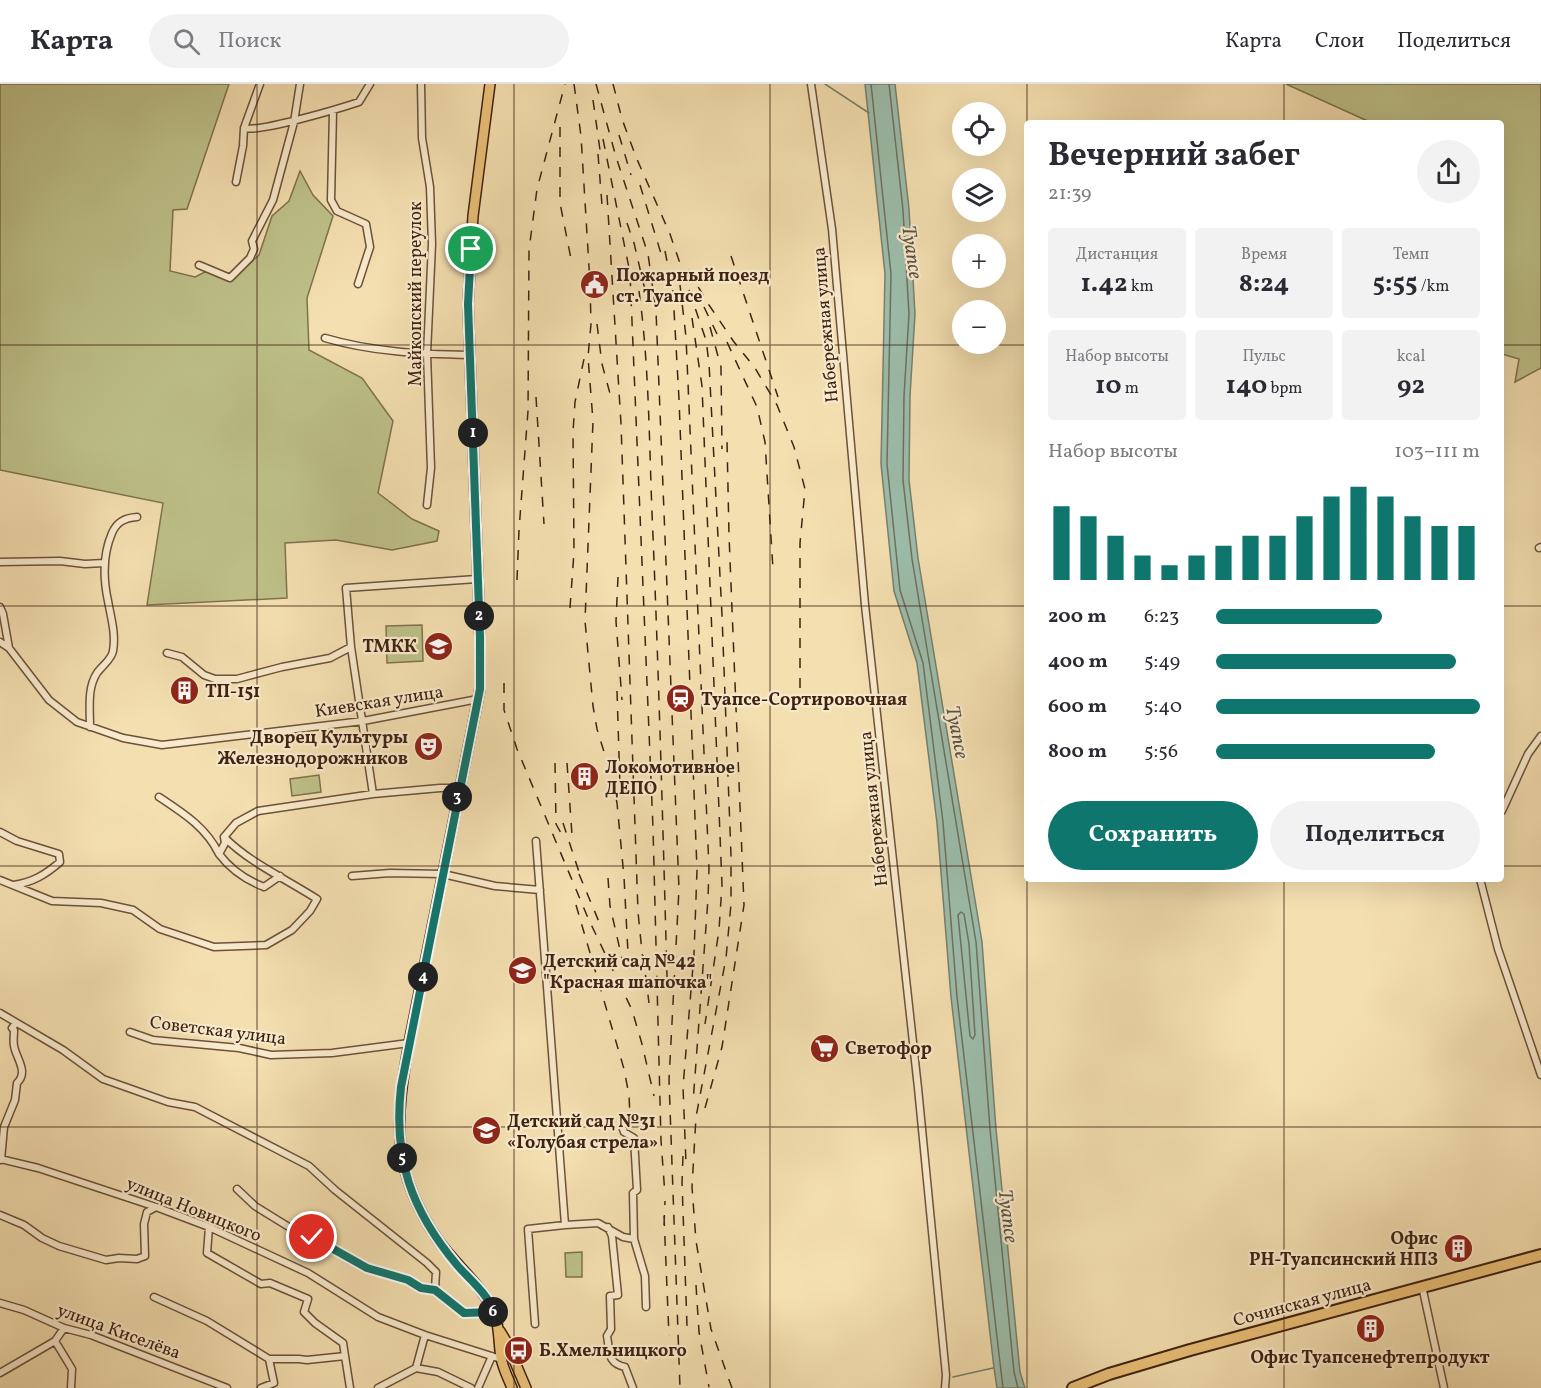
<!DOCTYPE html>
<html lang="ru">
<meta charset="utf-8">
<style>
body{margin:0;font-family:Vollkorn,serif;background:#f2f2f3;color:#2b2b33;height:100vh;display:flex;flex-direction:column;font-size:22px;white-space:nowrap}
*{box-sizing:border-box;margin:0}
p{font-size:20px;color:#7c7c81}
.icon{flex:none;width:33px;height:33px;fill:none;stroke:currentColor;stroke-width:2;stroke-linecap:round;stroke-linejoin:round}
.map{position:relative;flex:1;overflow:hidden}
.sheet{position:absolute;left:1024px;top:36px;width:480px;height:762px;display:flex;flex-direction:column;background:#fff;border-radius:6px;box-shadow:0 6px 24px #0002}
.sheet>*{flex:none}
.buttons{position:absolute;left:952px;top:18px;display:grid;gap:12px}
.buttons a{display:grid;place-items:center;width:54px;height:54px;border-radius:50%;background:#fff;box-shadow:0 6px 24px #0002;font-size:30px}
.pin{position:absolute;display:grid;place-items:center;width:51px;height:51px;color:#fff;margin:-26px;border:3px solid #fff;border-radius:50%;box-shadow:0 2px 6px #0007}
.km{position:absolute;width:30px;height:30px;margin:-15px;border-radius:50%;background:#222;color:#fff;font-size:16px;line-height:30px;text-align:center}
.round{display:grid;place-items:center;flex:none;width:63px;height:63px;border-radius:32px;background:#f2f2f3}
.head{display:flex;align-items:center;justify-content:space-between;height:102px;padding:0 24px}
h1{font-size:33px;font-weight:700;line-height:45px}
.figures{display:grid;grid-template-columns:repeat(3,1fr);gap:9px;height:102px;padding:6px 24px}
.figures div{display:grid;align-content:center;border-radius:6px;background:#f2f2f3;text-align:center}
.figures b{font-size:26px;font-weight:700}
.figures small{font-size:16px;font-weight:400}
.figures p{font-size:16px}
.chart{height:168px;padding:12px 24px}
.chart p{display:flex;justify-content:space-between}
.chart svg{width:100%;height:108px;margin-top:6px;stroke:#0f766e;stroke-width:6}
.action{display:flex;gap:12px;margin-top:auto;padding:12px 24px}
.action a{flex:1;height:69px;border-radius:36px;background:#0f766e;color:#fff;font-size:24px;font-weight:700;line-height:69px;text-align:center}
.action a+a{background:#f2f2f3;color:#2b2b33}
ul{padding:0 24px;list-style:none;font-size:20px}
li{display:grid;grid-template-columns:96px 72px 1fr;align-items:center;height:45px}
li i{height:15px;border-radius:8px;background:#0f766e}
header{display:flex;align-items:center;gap:36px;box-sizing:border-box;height:84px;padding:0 30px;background:#fff;border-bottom:2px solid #e1e1e2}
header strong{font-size:28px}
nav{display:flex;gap:33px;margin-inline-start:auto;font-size:21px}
.search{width:420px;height:54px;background:#f2f2f3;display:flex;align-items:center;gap:15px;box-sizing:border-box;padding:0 21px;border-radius:33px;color:#7c7c81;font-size:22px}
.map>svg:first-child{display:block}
.green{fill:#bec189;stroke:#7f724e;stroke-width:1.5}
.water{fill:#9cbdab;stroke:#777f6e;stroke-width:1.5}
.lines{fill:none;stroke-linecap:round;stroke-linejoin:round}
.shore{stroke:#6e705f;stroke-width:1.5}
.stream{stroke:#777f6e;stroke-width:1.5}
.minor-casing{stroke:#6d513a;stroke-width:9}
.primary-casing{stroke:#402213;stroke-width:12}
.trunk-casing{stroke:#402213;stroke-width:14}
.minor{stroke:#f8eacc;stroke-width:6}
.primary{stroke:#eac078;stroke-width:9}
.trunk{stroke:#eac078;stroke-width:10}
.rail{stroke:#402213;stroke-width:1.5;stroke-dasharray:10 10;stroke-linecap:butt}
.route-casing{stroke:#fff;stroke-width:12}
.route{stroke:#0f766e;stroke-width:8}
.grid{fill:none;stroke:#402213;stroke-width:1.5;stroke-opacity:0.55}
.labels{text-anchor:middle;stroke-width:4.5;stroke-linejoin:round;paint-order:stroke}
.poi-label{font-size:18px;font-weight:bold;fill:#402213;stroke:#f8eacc;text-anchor:start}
.street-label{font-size:18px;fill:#402213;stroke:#f8eacc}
.water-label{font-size:20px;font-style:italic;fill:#5c5041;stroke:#f8eacc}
</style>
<header>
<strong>Карта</strong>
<div class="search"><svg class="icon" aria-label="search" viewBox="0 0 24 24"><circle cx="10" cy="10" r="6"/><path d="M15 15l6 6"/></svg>Поиск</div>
<nav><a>Карта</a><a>Слои</a><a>Поделиться</a></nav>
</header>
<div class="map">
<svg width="1541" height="1304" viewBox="0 0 1541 1304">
<rect width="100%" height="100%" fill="#f4dfb0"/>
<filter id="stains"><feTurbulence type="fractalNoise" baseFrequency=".00333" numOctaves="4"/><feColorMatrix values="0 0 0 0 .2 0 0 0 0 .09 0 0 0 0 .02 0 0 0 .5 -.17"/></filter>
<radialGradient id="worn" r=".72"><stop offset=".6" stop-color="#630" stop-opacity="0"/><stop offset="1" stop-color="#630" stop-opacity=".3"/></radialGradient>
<!-- green -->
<path class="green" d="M0,0h229l-42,125 -14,1 -3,61 25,6 16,-8 22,9 26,-23 13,-39 17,-15 11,-30 13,24 20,21 -26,82 2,52 53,28 31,43 -15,72 34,26 27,12 -2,10 -45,9 -56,-10 -51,3 2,55 -140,7 16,-102 -163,-33z
M1286,0h255v284l-26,14 4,-23 -17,-5v-231h-130z
M422,541l1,36 -36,2 -1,-37z
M319,691l2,17 -29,4 -2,-17z
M582,1168v25h-16l-1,-24z"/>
<!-- water -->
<path class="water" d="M865,0h30l14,125 6,105 -5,82 -1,84 9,78 64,384 14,187 24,243 5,16h-28l-3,-20 -43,-371 -14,-174 -20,-160 -23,-72 -13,-127 4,-190z"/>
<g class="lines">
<!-- shore -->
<path class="shore" d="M871,0l20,190 -4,190 13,126 23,73 20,159 14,175 46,391
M889,0l14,126 6,104 -5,82 -1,84 9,79 64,383 14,187 24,243 4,16
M961,828l3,2 5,30 6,91 -2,4 -3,-3 -12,-121z"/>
<!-- stream -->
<path class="stream" d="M825,0l44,29
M953,1293l40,-9"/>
<defs>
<path id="minor" d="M421,0l1,54 8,49 2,57 -5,110 4,114 -4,37
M811,0l21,145 33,376 53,483 28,287 -1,13
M333,27l-2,89 6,11 29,13 4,23 -12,37
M244,44c14,5 97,-20 115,-26l11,-18
M236,98l7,-36 1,-18 16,-44
M199,181l31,13 20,-20 4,-9 -2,-8 21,-41 21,-78 6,-38
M325,254c47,14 96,16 145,17
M1539,464l2,-1
M0,478l60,-1 25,3 19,-1
M0,523l3,7 6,34
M0,558l9,6 40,52 28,22 46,16 39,7 201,-24 115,-22
M167,569l15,4 22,18 11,4h22l45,-12 48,-9 21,-11
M90,643c0,-18 -3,-39 7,-54 5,-7 15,-14 16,-22 3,-17 -2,-33 -5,-50 -5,-23 -5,-47 4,-68 5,-11 12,-15 25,-16
M373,710l-22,-147 -5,-59 131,-9
M159,713c24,16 47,30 60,57l6,-11 -1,-6
M1502,727l26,-57 13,-18
M0,748l17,9 42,13 1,8c-15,13 -27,20 -46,23
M219,770c12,16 27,26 45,33l16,-11
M352,792l38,-3 53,1 52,12 45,4
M1480,795l18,70 43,126
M0,796l52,21 49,2 32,7 27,19 54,18 52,-2 26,-15 18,-19 7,-12c-31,-20 -67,-36 -93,-62l12,-14 22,-12 115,-17 67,-6h19
M0,929l63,37 40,29 65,23 27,5 114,59 26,24 92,73 9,9 -1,18 28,23 31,-1
M130,948l23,8 86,8 32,7 61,-2 77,-10
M622,1042l2,6 10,6 3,52 -4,3 1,46 11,37 1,31
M0,1075l38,9 118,39 53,20 99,46 70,44 47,18 76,24
M1,1076l3,-33 11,-27 2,-17c12,-11 -1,-25 -3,-37 -1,-5 0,-11 0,-16l-2,-2 4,-5
M237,1105l18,17 42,26 31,13 22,15 17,8 41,12 13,8 14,2
M0,1131l24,10 18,13 17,8 47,14 13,-2 18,1 8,-3 -1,-32 3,-12 9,-5
M565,1141l33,-2 25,14 11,2
M209,1143l-2,26 54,31 9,-1 38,16 -4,13 11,11 28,20 2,13
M608,1143l4,9 6,59 -8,1 1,33 -4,7c3,16 0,27 18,31l8,21
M1422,1202l22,102
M154,1213l53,24 62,38h30l8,1 38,-4 5,32
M0,1219l24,7 40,18 27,7 136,53
M535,1240l-7,-95 37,-4 -29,-384
M55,1257l17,28 -1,19
M416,1284l9,-33
M0,1289l55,-32 9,-13
M261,1304l13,-5 -5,-24
M378,1304l38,-20 22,4 33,16
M478,1304l14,-32"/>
<path id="primary" d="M490,0l-17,132 -5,88 12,333v52l-71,354c-14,77 -18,129 29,197 16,23 39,41 52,64 10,16 8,36 11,54 2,10 7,20 11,30
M500,1247l6,10 20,47"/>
<path id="trunk" d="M1073,1304l36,-14 81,-24 351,-95"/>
</defs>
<!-- minor casing -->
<use href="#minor" class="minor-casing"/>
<!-- primary casing -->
<use href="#primary" class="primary-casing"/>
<!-- trunk casing -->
<use href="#trunk" class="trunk-casing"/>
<!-- minor -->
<use href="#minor" class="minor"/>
<!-- primary -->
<use href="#primary" class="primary"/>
<!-- trunk -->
<use href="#trunk" class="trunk"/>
<!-- rail -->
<path class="rail" d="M574,0l7,52 9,147 1,41 -3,33 5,64 -8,200 8,85 4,23 16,52 4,22 7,74 6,114
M596,0l20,73 32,97 8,57 23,578 -10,191 11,308
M613,0l9,35 14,38 34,77 36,106 3,23 13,252 9,241v48l-5,54 -30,159 -4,70 4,54 15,88 21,59
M593,16l7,50
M560,43v76l12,61
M619,51l12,40
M603,55l27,134 23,555 8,312 4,55
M598,70l4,51
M640,101l23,75
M607,111l14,229 17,488 5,50
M627,139l7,20 11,47
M665,167l8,41 6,107 18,471 -3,84 -11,133 3,76
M731,172l47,141
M688,186l21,35 25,37 21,26 22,37 17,42 11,42 -5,54v153
M680,201l6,52 23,531 -1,31 -15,204
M639,207c11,80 10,163 14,245 6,147 10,294 14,441
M704,223l13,27
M692,234l10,68 20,499 -3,45 -14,94
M597,240l5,40 10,37
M710,243l11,40 1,82
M727,258l30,65 8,35 8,127
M536,313l8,127
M618,493l-2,44 6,79
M517,496l2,-50 9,-119 1,-161 8,-61 28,-105
M570,524l4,-56 -1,-120 2,-30 9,-43
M504,599v27l13,39 71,169 44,92 10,34 12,52
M617,607l3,96
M555,679l1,61 5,9
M567,679l5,72
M563,739l17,52
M579,790l23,55
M608,794l2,28 13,57
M576,821l48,164 5,26 1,22
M643,871l6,48
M705,1024l17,-61 22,-142 -15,-370 -2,-94
M683,1072l-1,26 5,144
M664,1132l5,120
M664,1141l1,-24
M696,1201l3,47 10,55"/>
</g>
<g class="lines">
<defs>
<path id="route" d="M312,1153l55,31 41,12 13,8 14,2 29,23 30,-1c-7,-19 -24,-32 -37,-47 -46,-55 -64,-106 -56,-178l79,-398v-52l-12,-333 3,-55"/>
</defs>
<!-- route casing -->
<use href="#route" class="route-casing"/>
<!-- route -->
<use href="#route" class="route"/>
</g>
<!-- grid -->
<path class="grid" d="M257,0v1304M514,0v1304M770,0v1304M1027,0v1304M1284,0v39M0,261h1028M1502,261h39M0,522h1028M1502,522h39M0,782h1028M1502,782h39M1284,795v509M0,1043h1541"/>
<!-- icons -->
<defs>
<symbol id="civic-disc" viewBox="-11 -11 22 22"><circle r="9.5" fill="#8f2418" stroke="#f8eacc"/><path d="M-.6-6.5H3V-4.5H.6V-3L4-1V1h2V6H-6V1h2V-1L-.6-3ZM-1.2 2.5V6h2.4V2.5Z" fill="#fff"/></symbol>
<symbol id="school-disc" viewBox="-11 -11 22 22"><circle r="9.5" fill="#8f2418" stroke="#f8eacc"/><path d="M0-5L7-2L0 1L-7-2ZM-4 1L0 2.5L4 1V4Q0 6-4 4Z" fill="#fff"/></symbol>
<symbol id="building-disc" viewBox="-11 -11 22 22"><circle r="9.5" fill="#8f2418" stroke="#f8eacc"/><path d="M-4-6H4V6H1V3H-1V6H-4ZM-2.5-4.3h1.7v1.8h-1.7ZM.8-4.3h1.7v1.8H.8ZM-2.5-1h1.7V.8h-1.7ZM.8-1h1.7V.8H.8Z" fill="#fff"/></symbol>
<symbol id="station-disc" viewBox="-11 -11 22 22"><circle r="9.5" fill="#8f2418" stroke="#f8eacc"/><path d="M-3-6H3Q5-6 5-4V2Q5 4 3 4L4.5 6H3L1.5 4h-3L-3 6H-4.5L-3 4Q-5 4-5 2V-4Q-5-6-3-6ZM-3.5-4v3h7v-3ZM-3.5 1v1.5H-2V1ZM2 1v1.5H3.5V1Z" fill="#fff"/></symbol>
<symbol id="theatre-disc" viewBox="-11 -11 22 22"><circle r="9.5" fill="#8f2418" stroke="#f8eacc"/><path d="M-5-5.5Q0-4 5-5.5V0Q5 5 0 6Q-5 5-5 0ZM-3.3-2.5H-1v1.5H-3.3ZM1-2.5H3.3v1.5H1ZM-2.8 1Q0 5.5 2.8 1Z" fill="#fff"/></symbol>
<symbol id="supermarket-disc" viewBox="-11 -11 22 22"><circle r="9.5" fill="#8f2418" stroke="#f8eacc"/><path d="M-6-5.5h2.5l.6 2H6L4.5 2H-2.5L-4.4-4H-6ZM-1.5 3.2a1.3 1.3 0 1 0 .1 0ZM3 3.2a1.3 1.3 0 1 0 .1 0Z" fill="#fff"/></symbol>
<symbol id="bus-disc" viewBox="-11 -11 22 22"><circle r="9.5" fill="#8f2418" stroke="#f8eacc"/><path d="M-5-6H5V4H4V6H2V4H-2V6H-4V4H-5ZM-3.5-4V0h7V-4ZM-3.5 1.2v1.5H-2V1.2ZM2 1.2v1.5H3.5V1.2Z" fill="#fff"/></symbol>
</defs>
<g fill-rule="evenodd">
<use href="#civic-disc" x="578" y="184" width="33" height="33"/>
<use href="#school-disc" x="422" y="546" width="33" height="33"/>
<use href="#building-disc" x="168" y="590" width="33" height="33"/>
<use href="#station-disc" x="664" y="598" width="33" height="33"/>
<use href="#theatre-disc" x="412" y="646" width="33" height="33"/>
<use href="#building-disc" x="568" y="676" width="33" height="33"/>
<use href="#school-disc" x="506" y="870" width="33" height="33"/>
<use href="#supermarket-disc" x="808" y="948" width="33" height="33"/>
<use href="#school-disc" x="470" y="1030" width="33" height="33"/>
<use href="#building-disc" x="1442" y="1148" width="33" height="33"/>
<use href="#building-disc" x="1354" y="1228" width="33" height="33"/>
<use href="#bus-disc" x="502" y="1250" width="33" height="33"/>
</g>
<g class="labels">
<!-- poi labels -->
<g class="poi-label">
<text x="616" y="197">Пожарный поезд<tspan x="616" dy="21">ст. Туапсе</tspan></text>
<text x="417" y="568" text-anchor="end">ТМКК</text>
<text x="205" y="613">ТП-151</text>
<text x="701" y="621">Туапсе-Сортировочная</text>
<text x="408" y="659" text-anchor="end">Дворец Культуры<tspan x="408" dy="21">Железнодорожников</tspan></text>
<text x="605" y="689">Локомотивное<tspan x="605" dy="21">ДЕПО</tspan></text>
<text x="543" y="883">Детский сад №42<tspan x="543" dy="21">"Красная шапочка"</tspan></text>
<text x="845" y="970">Светофор</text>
<text x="507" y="1043">Детский сад №31<tspan x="507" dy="21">«Голубая стрела»</tspan></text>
<text x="1438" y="1160" text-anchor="end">Офис<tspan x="1438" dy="21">РН-Туапсинский НПЗ</tspan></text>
<text x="539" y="1272">Б.Хмельницкого</text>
<text x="1370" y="1279" text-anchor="middle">Офис Туапсенефтепродукт</text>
</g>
<!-- street labels -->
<g class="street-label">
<text transform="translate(415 210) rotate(-90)" y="6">Майкопский переулок</text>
<text transform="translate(825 241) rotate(-95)" y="6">Набережная улица</text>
<text transform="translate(379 617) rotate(-9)" y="6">Киевская улица</text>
<text transform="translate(873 725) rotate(-96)" y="6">Набережная улица</text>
<text transform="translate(218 946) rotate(7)" y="6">Советская улица</text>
<text transform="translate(194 1125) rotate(22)" y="6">улица Новицкого</text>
<text transform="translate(1302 1218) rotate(-15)" y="6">Сочинская улица</text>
<text transform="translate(119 1247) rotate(20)" y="6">улица Киселёва</text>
</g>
<!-- water labels -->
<g class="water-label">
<text transform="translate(913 168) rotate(82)" y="7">Туапсе</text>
<text transform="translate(958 648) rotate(79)" y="7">Туапсе</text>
<text transform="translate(1009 1132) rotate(83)" y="7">Туапсе</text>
</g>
</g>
<rect width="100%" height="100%" filter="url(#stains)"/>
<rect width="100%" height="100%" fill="url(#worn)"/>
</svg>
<div class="buttons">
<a><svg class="icon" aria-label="locate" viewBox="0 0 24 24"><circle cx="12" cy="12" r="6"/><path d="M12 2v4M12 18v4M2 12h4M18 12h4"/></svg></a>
<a><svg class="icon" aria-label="layers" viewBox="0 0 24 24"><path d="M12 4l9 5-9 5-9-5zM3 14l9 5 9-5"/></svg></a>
<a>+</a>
<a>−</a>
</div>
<div class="pin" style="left:471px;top:165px;background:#1e9e55"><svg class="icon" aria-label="arrive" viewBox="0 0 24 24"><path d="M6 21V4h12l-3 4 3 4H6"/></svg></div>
<div class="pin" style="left:312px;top:1153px;background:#d93025"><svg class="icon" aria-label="check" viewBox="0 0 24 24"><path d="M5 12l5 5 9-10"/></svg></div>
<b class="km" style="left:473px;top:349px">1</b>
<b class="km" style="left:479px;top:532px">2</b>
<b class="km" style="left:457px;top:713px">3</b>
<b class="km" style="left:423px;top:893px">4</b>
<b class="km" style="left:402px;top:1074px">5</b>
<b class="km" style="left:493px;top:1228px">6</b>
<section class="sheet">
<div class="head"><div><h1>Вечерний забег</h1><p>21:39</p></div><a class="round"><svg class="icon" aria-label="share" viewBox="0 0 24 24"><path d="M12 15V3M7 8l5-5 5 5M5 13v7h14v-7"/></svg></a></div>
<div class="figures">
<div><p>Дистанция</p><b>1.42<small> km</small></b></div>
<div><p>Время</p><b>8:24</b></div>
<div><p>Темп</p><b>5:55<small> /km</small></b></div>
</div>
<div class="figures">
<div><p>Набор высоты</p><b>10<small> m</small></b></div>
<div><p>Пульс</p><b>140<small> bpm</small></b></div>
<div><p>kcal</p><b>92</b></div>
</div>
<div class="chart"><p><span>Набор высоты</span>103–111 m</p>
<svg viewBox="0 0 160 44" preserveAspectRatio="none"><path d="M5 44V14M15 44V18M25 44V26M35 44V34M45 44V38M55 44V34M65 44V30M75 44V26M85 44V26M95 44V18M105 44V10M115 44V6M125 44V10M135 44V18M145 44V22M155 44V22"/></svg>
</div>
<ul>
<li><b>200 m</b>6:23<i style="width:63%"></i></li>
<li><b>400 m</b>5:49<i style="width:91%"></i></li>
<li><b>600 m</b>5:40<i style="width:100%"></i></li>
<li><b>800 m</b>5:56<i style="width:83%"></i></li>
</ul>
<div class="action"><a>Сохранить</a><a>Поделиться</a></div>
</section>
</div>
